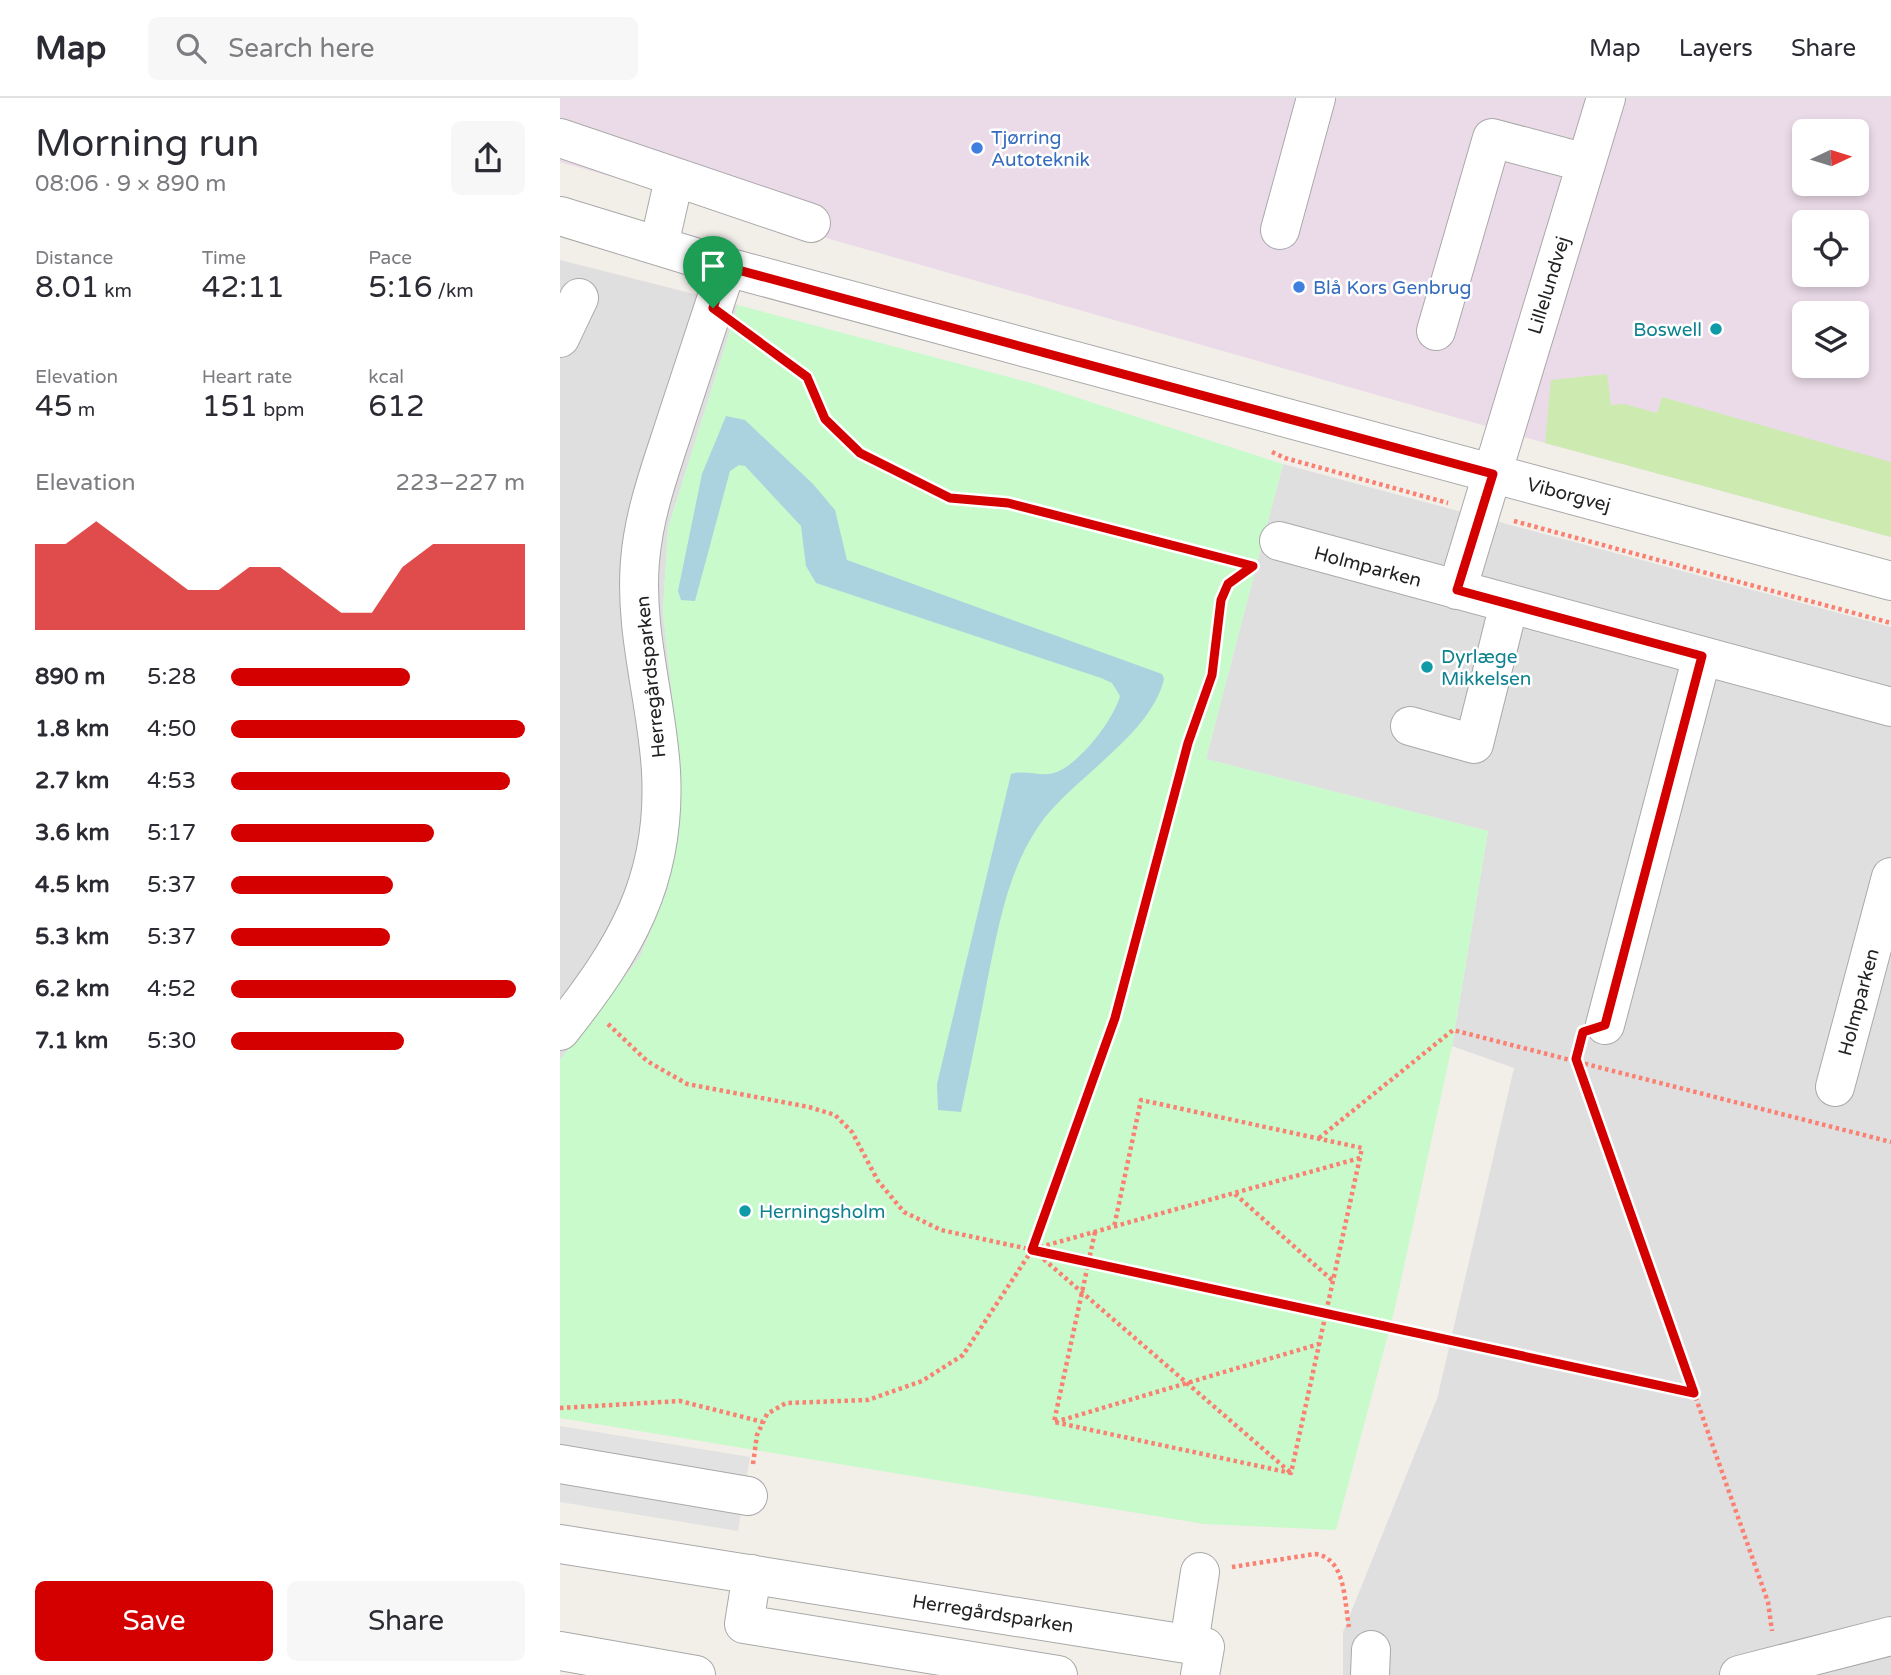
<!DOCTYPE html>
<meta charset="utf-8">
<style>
body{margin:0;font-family:"Varela Round",sans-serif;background:#f7f7f7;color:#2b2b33;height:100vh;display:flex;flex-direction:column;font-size:26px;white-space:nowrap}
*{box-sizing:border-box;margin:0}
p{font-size:23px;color:#7c7c81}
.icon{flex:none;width:38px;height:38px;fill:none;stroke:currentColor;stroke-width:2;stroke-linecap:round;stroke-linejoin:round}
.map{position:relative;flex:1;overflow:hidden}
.drawer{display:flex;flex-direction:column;background:#fff;width:560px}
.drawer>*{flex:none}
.needle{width:46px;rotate:86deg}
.tools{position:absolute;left:1232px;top:21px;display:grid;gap:14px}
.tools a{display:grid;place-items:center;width:77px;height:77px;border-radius:10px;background:#fff;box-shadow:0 4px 10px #0003;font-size:35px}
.pin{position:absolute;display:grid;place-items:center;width:60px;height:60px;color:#fff;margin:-72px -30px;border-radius:50% 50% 50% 0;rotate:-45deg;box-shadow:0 0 7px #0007}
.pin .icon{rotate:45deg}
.round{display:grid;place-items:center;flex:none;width:74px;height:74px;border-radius:10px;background:#f7f7f7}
.head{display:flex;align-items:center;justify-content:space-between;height:119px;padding:0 35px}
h1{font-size:38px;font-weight:600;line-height:52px}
.metrics{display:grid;grid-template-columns:repeat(3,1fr);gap:10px;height:119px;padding:7px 35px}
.metrics div{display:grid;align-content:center}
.metrics b{font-size:30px;font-weight:600}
.metrics small{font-size:19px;font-weight:400}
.metrics p{font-size:19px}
.chart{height:196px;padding:14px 35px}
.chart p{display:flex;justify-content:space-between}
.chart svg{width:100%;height:126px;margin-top:7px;fill:#d40000;opacity:.7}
.primary-button{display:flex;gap:14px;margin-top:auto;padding:14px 35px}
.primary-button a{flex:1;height:80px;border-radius:10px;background:#d40000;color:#fff;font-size:28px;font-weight:600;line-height:80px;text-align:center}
.primary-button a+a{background:#f7f7f7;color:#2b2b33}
ul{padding:0 35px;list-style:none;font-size:23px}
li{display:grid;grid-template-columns:112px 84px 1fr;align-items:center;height:52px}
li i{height:18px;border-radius:9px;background:#d40000}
header{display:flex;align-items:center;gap:42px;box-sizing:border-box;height:98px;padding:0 35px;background:#fff;border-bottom:2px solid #e1e1e2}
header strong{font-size:33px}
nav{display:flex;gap:38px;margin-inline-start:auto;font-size:24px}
.search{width:490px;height:63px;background:#f7f7f7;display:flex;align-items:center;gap:18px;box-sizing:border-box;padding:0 24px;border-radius:10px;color:#7c7c81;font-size:26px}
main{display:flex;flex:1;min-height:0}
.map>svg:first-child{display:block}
.residential{fill:#e0dfdf}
.industrial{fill:#ebdbe8;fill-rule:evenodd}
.grass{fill:#cdebb0}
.park{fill:#c8facc}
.parking{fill:#e2e2e2}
.water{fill:#aad3df}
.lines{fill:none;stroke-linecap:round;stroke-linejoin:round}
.minor-casing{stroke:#a9a9a9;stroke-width:40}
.path{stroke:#fa8072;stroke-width:4.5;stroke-dasharray:3.5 3.5;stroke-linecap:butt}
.minor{stroke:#fff;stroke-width:38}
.route-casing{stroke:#fff;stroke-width:14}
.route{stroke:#d40000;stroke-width:9}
.shop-dot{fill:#3f7fe0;stroke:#fff;stroke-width:2.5}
.culture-dot{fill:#0f9aa8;stroke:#fff;stroke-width:2.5}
.labels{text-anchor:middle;stroke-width:5;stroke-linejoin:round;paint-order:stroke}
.shop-label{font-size:19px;fill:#366cbe;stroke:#fff;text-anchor:start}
.street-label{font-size:19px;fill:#222;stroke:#fff}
.culture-label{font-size:19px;fill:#0d838f;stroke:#fff;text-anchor:start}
</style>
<header>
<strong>Map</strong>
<div class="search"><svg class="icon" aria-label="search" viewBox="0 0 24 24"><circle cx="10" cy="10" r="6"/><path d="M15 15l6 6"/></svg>Search here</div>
<nav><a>Map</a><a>Layers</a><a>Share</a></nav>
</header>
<main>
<section class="drawer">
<div class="head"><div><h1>Morning run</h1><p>08:06 · 9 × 890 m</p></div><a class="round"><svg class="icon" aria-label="share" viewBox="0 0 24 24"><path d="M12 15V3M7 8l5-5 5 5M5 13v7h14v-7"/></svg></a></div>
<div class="metrics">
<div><p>Distance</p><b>8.01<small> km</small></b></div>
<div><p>Time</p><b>42:11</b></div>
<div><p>Pace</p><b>5:16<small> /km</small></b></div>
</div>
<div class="metrics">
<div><p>Elevation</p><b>45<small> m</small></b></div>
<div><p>Heart rate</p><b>151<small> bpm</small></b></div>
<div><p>kcal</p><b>612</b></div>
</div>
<div class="chart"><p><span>Elevation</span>223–227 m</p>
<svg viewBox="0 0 160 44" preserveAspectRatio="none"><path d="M0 44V14L10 14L20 6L30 14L40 22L50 30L60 30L70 22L80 22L90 30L100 38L110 38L120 22L130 14L140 14L150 14L160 14V44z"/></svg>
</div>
<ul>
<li><b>890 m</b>5:28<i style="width:61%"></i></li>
<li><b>1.8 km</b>4:50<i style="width:100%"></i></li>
<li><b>2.7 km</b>4:53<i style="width:95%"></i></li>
<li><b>3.6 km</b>5:17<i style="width:69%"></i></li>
<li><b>4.5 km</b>5:37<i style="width:55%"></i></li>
<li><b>5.3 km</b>5:37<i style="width:54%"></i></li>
<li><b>6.2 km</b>4:52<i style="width:97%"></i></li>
<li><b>7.1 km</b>5:30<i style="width:59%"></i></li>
</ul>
<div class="primary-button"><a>Save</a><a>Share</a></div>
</section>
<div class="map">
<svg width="1331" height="1577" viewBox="0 0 1331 1577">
<rect width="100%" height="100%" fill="#f2efe9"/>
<!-- residential -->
<path class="residential" d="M0,162l178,45 -70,223 -5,83 16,150 -2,67 -9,61 -28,68 -80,103z
M723,366l608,163v1048h-548v-43l94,-233 77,-331 -62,-22 36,-215 -282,-72z"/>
<!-- industrial -->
<path class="industrial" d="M0,0h1331v439l-346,-94 -985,-281zM1244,33h53v53h-53zM1244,124h53v53h-53zM1244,215h53v53h-53z"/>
<!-- grass -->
<path class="grass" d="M1047,276l4,31 13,-1 33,9 5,-16 229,65v75l-346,-94 6,-63z"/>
<!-- park -->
<path class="park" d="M178,207l297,79 248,80 -77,295 282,72 -36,215 -58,266 -58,218 -132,-6 -644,-106v-358l80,-103 28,-68 9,-61 2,-67 -16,-150 5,-83z"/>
<!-- parking -->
<path class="parking" d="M0,1328l190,31 -12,74 -178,-29z"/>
<!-- water -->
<path class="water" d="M166,318l19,4 68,64 22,26 12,50 315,114 2,5c-13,57 -95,101 -126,148 -31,46 -40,102 -51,155 -8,43 -17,87 -26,130l-23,-2 -1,-26 74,-310c11,-4 25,1 38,0 25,-2 65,-54 71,-78l-8,-13 -11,-5 -285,-95 -10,-17 -5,-40 -56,-60 -6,-1 -9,6 -35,130 -14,-1 -3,-9 24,-117z"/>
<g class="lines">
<defs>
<path id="minor" d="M0,40l251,85
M0,118l167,51 1164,314
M720,132l36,-132
M99,147l15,-66
M876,233l56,-193 94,25
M0,240l19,-40
M719,443l612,166
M897,492l149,-492
M850,628l64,18 35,-140
M1045,927l97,-369
M0,933c65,-82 107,-150 101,-260 -4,-70 -27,-139 -21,-210 4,-50 22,-96 37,-143 17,-51 33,-101 50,-151
M1275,989l56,-210
M0,1366l188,32
M0,1446l645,103 -5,28
M192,1476l-8,50 314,51
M629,1546l11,-72
M0,1553l136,24
M810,1577l1,-25
M1179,1577l152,-39"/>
</defs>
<!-- minor casing -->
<use href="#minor" class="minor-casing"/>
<!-- path -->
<path class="path" d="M182,231l65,48 18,42 35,34 90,45 58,5 245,63
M712,354l13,6 163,45
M954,423l377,102
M48,926l39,37 40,23 122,23 26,8 17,17 26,49 26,31 37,18 753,163
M1019,949l-3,12 192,543 4,29
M759,1040l134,-108 438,112
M675,1096l98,87
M535,1134l-41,190 237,51 71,-325 -221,-48 -27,127
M473,1151l327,-91
M473,1152l258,223
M0,1310l120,-7 83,21
M495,1324l264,-78
M193,1366l4,-29 10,-21 19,-11 82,-3 54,-19 41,-26 69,-105 83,-232 73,-275 24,-68 9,-75 7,-16 25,-18
M672,1469l83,-13c31,4 29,46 34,73"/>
<!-- minor -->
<use href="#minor" class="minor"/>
</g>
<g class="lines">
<defs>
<path id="route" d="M167,169l766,207 -36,116 245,66 -97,369 -22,7 -7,27 118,334 -662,-143 83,-232 73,-275 24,-68 9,-75 7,-16 25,-18 -245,-63 -58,-5 -90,-45 -35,-34 -18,-42 -94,-69z"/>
</defs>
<!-- route casing -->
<use href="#route" class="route-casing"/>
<!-- route -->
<use href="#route" class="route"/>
</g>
<!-- markers -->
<g class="shop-dot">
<circle cx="417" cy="50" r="7"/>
<circle cx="739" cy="189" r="7"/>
</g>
<g class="culture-dot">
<circle cx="1156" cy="231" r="7"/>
<circle cx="867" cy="569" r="7"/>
<circle cx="185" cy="1113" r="7"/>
</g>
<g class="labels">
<!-- shop labels -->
<g class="shop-label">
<text x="431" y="46">Tjørring<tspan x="431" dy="22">Autoteknik</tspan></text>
<text x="753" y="196">Blå Kors Genbrug</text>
</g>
<!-- street labels -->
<g class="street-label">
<text transform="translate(988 187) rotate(-73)" y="7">Lillelundvej</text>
<text transform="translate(1009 396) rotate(15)" y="7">Viborgvej</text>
<text transform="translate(808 468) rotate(15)" y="7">Holmparken</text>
<text transform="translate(90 579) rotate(-96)" y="7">Herregårdsparken</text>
<text transform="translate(1298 904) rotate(-75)" y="7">Holmparken</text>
<text transform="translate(433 1515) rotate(9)" y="7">Herregårdsparken</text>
</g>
<!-- culture labels -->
<g class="culture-label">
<text x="1142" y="238" text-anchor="end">Boswell</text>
<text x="881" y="565">Dyrlæge<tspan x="881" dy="22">Mikkelsen</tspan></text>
<text x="199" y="1120">Herningsholm</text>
</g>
</g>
</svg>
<div class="tools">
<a><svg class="needle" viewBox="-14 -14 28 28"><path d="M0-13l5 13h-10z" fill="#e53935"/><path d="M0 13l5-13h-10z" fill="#7c7c81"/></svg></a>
<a><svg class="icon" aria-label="locate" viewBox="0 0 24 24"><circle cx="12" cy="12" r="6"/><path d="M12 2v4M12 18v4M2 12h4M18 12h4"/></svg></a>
<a><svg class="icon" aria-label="layers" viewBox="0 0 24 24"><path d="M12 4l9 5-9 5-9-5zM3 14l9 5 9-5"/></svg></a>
</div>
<div class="pin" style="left:153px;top:210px;background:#1e9e55"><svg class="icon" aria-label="arrive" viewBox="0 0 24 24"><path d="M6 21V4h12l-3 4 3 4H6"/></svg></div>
</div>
</main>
